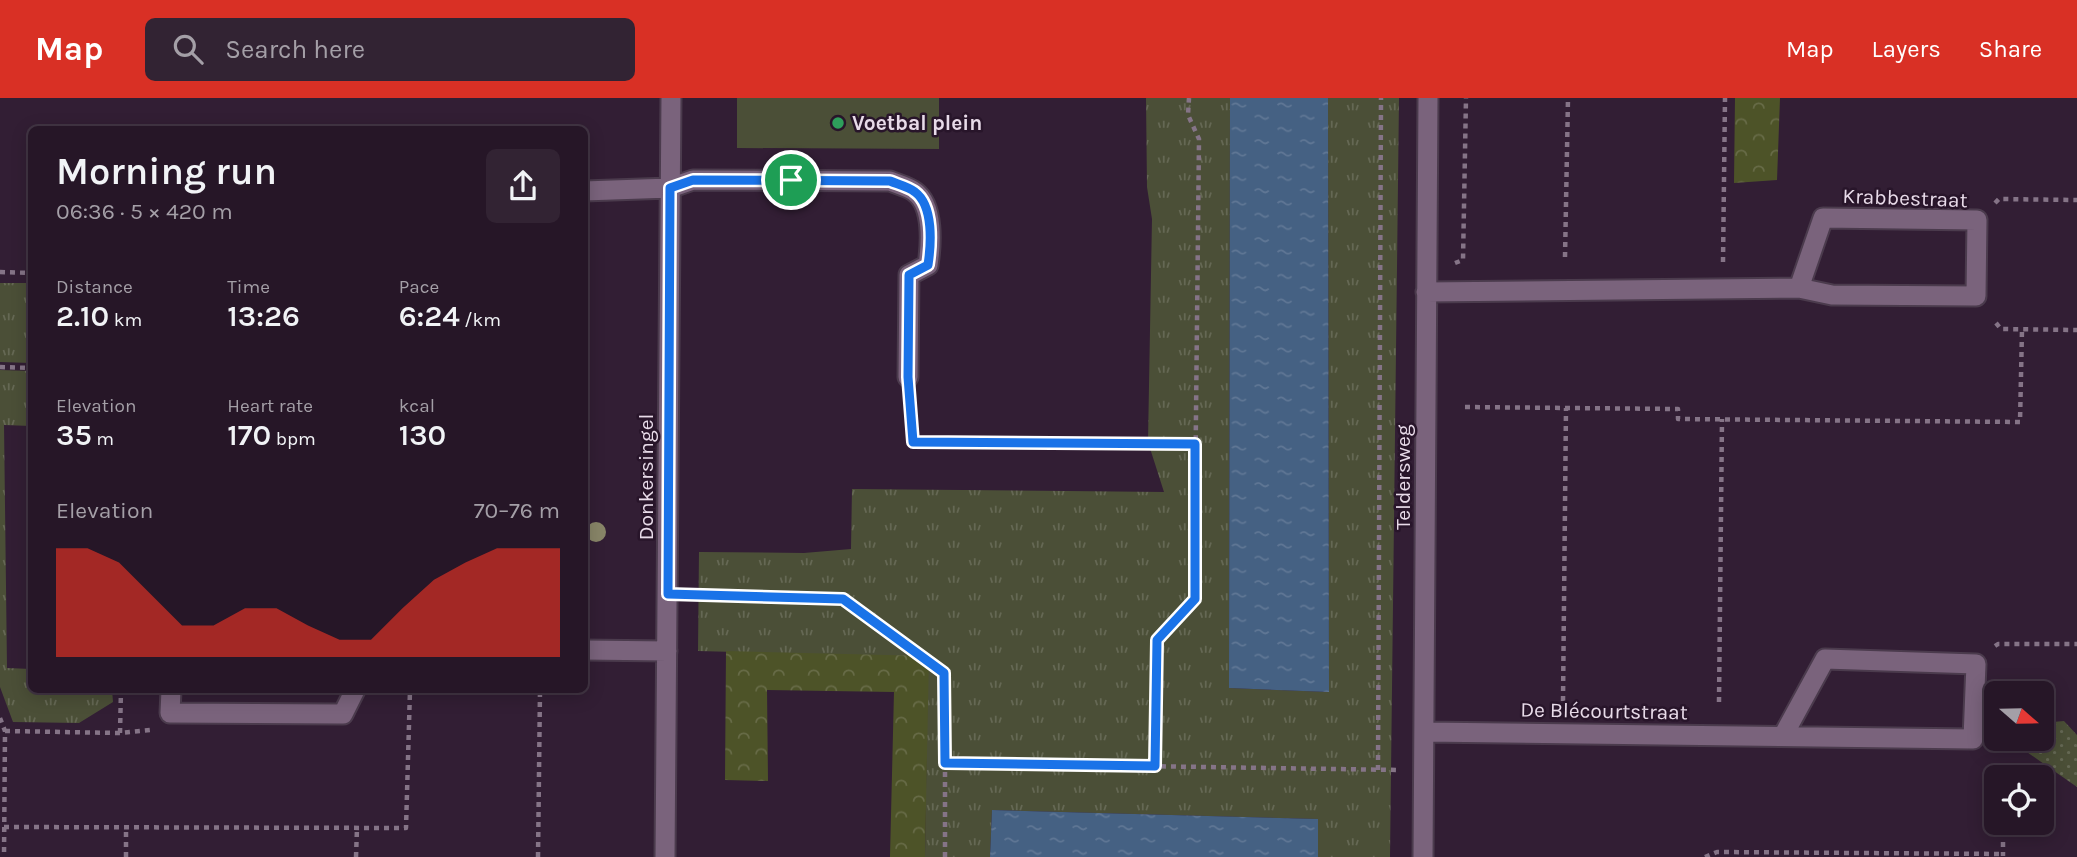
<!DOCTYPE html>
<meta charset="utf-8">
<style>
body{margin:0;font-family:Karla,sans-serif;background:#322333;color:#f1f3f6;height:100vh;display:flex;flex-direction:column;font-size:26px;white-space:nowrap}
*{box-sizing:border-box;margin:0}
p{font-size:23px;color:#a49fa7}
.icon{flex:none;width:38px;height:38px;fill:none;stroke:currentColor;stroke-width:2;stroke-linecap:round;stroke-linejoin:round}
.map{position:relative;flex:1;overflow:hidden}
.drawer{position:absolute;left:28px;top:28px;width:560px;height:567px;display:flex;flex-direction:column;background:#261627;border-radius:10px;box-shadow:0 4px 18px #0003,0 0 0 2px #423544}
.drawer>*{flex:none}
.needle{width:46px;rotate:110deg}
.fabs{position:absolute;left:1984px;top:583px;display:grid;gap:14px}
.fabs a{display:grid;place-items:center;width:70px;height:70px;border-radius:10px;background:#261627;box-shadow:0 4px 18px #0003,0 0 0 2px #423544;font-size:35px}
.pin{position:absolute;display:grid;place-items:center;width:60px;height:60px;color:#fff;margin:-30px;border:4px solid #fff;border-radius:50%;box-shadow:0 2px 7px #0007}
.round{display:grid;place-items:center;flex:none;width:74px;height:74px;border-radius:10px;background:#322333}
.headline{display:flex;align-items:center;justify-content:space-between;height:119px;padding:0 28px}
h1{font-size:38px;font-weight:600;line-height:52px}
.metrics{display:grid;grid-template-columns:repeat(3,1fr);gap:10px;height:119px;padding:7px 28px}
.metrics div{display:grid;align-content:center}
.metrics b{font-size:30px;font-weight:600}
.metrics small{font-size:19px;font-weight:400}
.metrics p{font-size:19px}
.chart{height:196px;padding:14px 28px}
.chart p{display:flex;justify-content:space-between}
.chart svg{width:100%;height:126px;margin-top:7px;fill:#d93025;opacity:.7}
header{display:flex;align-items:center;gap:42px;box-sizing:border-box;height:98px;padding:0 35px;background:#d93025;color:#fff}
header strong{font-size:33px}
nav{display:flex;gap:38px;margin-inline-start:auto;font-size:24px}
.search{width:490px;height:63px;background:#322333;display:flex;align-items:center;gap:18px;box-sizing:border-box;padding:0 24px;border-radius:10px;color:#a49fa7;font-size:26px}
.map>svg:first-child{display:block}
.grass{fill:url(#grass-tufts)}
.forest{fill:url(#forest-crowns)}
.park{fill:url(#park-dots)}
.pitch{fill:#4b4f37}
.water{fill:url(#water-ripples)}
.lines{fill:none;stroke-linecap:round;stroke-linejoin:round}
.minor-casing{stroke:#4b3b4d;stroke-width:23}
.path{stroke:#857487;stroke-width:4.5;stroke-dasharray:5 5;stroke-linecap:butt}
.minor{stroke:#7a637c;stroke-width:19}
.tree{fill:#888568}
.route-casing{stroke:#fff;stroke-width:14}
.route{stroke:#1a73e8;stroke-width:9}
.leisure-dot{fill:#2e9e5b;stroke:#28152a;stroke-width:2.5}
.labels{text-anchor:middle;stroke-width:5;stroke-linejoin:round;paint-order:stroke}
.poi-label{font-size:21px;font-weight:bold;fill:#e8dbe9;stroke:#28152a;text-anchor:start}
.street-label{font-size:21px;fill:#e8dbe9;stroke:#28152a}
</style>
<header>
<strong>Map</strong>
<div class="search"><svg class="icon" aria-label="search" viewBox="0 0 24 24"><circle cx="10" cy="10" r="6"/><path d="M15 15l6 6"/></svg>Search here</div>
<nav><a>Map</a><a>Layers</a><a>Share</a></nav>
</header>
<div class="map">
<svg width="2077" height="759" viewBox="0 0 2077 759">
<defs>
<pattern id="grass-tufts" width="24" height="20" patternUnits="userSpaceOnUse" patternTransform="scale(1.75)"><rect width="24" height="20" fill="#4b4f37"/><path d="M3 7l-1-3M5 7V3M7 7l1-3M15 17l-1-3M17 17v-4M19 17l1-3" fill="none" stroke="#656854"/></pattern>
<pattern id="forest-crowns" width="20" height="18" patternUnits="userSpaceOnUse" patternTransform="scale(1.75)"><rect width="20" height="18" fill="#4d5328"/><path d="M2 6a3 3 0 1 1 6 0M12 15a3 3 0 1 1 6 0" fill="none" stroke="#676b47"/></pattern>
<pattern id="park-dots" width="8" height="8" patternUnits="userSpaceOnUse" patternTransform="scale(1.75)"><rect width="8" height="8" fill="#4b4f37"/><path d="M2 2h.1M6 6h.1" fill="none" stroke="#656854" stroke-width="1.8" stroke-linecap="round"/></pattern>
<pattern id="water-ripples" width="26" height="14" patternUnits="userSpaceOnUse" patternTransform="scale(1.75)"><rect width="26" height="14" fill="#456183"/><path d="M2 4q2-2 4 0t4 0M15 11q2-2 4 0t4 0" fill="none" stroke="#607795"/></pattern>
</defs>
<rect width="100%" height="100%" fill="#321e34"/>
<!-- grass -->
<path class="grass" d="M1146,0h84l-1,590 100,4 -1,-594h71l-9,759h-72v-38l-326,-9 -2,47h-65l3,-200 -230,-6 1,-99 105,1 47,-4 1,-60 312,3 -16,-50 4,-223 -5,-32z
M0,185h29v70h2v10l-31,-1z
M0,272l32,1 -1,55 -27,-1 3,243 24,1 1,21h80l1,12 -34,21 -66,-1 -13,-35z"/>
<!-- forest -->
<path class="forest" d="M1735,0h45l-3,82 -43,3z
M726,553l203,5 -4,201h-35l4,-165 -127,-2 1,91 -43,-1z"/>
<!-- park -->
<path class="park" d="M2064,623l13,14v52l-53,-37 -1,-11 19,-1v-15z"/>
<!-- pitch -->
<path class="pitch" d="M737,0h202v51l-202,-1z"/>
<!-- water -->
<path class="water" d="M1230,0h98l1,594 -100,-4z
M992,712l326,9v38h-328z"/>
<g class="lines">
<defs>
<path id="minor" d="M584,93l86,-3 23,-8 197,1c7,3 19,6 25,11 19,14 16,53 13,73l-19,10 -1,102
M1426,194l373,-4 33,7 144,1 1,-76 -154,-2 -24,70
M584,552l83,1
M171,592l-1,23 173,1 12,-24
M1425,634l548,7 3,-75 -151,-5 -42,77
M665,759l6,-759
M1423,759l5,-759"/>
</defs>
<!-- minor casing -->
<use href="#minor" class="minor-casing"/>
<!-- path -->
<path class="path" d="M1995,105l4,-4 78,1
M1565,159l3,-159
M1723,164l2,-164
M1455,165l8,-3 3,-162
M0,174l32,1
M1996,225l5,6 76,1
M0,269l32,1
M910,304l3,40 282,2
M1465,309l213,2v10l342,3 2,-92
M691,497l152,4 101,74 1,90
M1995,548l3,-2h79
M1563,603l3,-293
M1719,604l3,-283
M0,620l5,13 -1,126
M5,633l115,2 31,-3
M120,635l1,-43
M1155,668l2,-126 37,-41 5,-460 -11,-24 1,-17
M2003,670v9
M1378,672l3,-672
M2003,724v34
M4,729l402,1 4,-138
M126,759v-30
M356,759l1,-29
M538,759l2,-167
M945,759v-94l455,7
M1705,759l12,-5 286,2"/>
<!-- minor -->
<use href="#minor" class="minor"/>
</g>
<!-- trees -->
<circle class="tree" cx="596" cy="434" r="10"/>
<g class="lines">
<defs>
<path id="route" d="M693,82l197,1c7,3 19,6 25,11 19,14 16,53 13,73l-19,10 -1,102 5,65 282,2v155l-38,41 -2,126 -210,-3 -1,-90 -101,-74 -175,-5 2,-406z"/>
</defs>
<!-- route casing -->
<use href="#route" class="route-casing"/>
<!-- route -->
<use href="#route" class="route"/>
</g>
<!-- markers -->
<circle class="leisure-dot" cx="838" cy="25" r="7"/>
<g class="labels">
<!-- poi labels -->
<g class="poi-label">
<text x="852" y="32">Voetbal plein</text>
</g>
<!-- street labels -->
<g class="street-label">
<text transform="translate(1905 100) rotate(2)" y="7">Krabbestraat</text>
<text transform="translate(646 379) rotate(-90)" y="7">Donkersingel</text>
<text transform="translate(1403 379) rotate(-90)" y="7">Teldersweg</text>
<text transform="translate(1604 613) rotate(1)" y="7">De Blécourtstraat</text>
</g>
</g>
</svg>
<div class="fabs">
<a><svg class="needle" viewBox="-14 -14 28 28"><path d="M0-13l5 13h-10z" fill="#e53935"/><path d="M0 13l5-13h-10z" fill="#a49fa7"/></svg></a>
<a><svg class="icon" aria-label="locate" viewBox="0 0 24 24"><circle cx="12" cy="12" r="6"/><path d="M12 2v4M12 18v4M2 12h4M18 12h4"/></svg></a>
</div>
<div class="pin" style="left:791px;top:82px;background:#1e9e55"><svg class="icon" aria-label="arrive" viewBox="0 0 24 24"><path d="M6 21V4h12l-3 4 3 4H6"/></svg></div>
<section class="drawer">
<div class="headline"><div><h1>Morning run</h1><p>06:36 · 5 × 420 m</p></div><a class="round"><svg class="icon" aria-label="share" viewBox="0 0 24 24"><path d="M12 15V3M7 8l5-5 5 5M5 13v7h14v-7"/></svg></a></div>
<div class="metrics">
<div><p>Distance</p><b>2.10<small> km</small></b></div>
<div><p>Time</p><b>13:26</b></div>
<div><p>Pace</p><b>6:24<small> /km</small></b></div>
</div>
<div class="metrics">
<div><p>Elevation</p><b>35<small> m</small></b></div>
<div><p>Heart rate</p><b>170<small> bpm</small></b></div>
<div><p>kcal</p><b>130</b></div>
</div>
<div class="chart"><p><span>Elevation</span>70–76 m</p>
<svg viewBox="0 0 160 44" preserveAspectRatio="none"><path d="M0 44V6L10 6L20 11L30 22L40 33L50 33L60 27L70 27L80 33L90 38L100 38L110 27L120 17L130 11L140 6L150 6L160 6V44z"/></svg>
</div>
</section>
</div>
